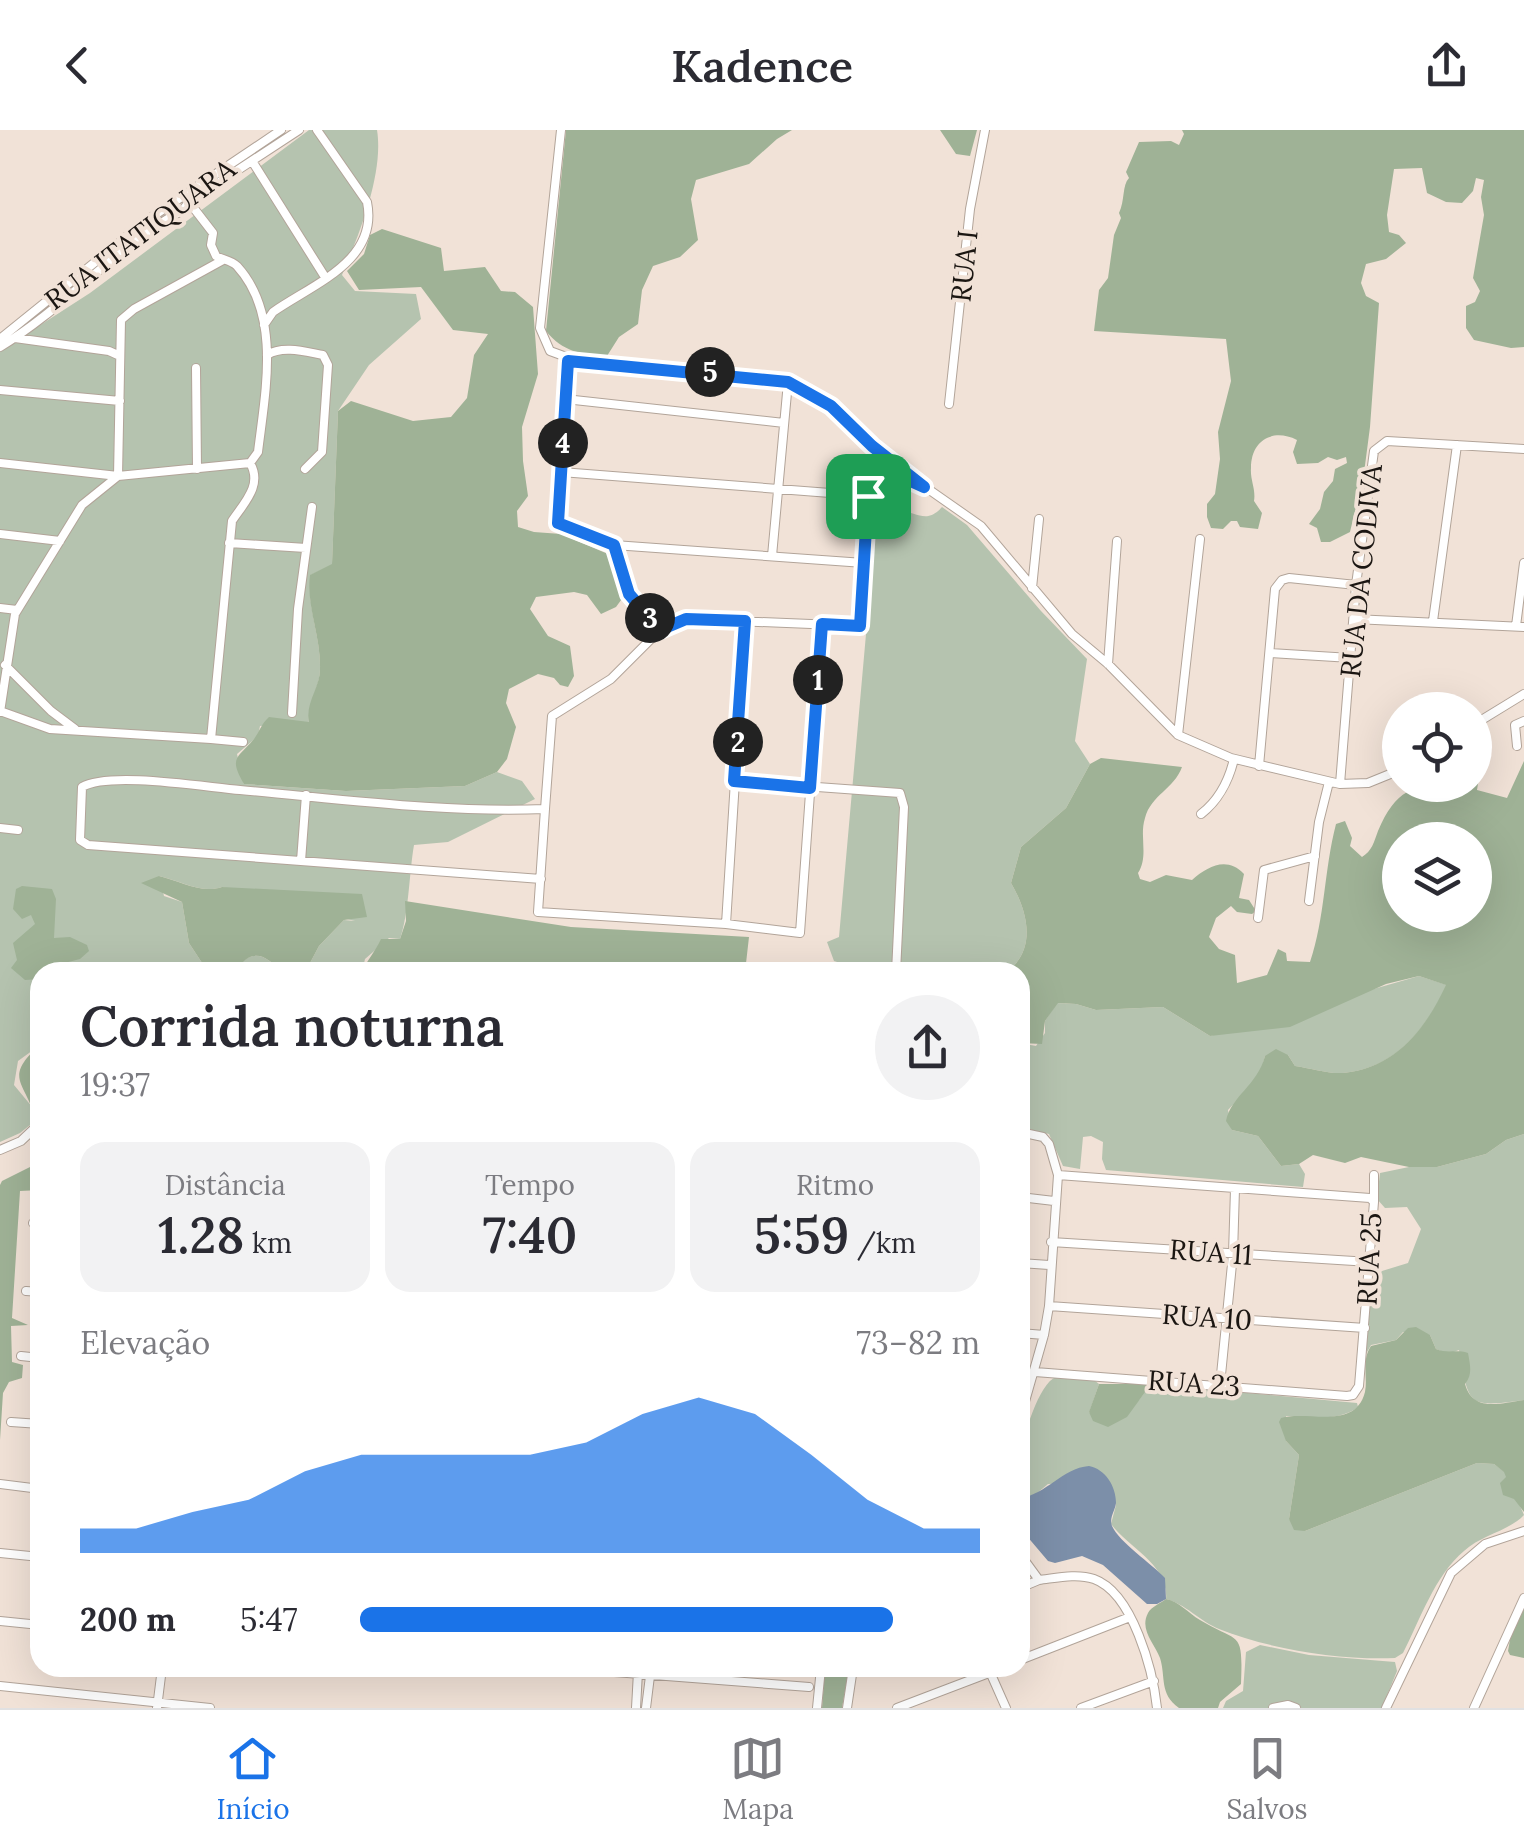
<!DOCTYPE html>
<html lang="pt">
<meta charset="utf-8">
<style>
body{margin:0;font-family:Lora,serif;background:#f2f2f3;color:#2b2b33;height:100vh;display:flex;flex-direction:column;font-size:38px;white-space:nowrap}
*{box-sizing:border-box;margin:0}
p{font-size:32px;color:#7c7c81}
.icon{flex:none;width:55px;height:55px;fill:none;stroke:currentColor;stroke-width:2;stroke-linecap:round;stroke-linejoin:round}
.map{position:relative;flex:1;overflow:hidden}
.drawer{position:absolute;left:30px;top:832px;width:1000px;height:715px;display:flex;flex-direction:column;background:#fff;border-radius:30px;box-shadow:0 10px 40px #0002}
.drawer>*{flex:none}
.fabs{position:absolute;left:1382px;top:562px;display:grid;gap:20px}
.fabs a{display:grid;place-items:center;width:110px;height:110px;border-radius:50%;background:#fff;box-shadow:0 10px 40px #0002;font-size:50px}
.pin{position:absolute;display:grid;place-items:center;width:85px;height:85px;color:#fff;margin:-42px;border-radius:20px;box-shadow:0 5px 15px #0006}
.km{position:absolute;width:50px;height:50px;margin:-25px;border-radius:50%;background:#222;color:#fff;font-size:28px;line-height:50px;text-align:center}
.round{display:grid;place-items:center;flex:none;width:105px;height:105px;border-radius:52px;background:#f2f2f3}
.headline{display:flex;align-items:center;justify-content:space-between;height:170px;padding:0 50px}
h1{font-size:55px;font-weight:600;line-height:75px}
.metrics{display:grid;grid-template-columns:repeat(3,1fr);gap:15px;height:170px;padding:10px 50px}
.metrics div{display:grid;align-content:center;border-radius:25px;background:#f2f2f3;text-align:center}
.metrics b{font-size:50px;font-weight:600}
.metrics small{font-size:28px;font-weight:400}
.metrics p{font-size:28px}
.chart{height:280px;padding:20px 50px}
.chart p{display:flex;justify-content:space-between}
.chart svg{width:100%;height:180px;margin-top:10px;fill:#1a73e8;opacity:.7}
ul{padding:0 50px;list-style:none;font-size:32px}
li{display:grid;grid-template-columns:160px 120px 1fr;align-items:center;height:75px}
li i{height:25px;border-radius:12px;background:#1a73e8}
header{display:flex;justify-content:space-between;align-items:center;height:130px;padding:0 50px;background:#fff;font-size:45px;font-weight:600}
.dock{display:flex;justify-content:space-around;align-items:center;height:140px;border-top:2px solid #e1e1e2;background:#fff;font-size:28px;color:#7c7c81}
.dock a{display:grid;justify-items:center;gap:5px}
.dock .active{color:#1a73e8}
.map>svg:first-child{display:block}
.green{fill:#b5c3af}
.forest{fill:#9fb296;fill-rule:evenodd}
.water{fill:#7c8fa9}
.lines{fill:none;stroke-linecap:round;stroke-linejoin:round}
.minor-casing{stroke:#b2a499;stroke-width:10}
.minor{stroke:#fff;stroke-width:8}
.route-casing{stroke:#fff;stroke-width:20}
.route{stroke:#1a73e8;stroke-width:12}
.labels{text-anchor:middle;stroke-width:8;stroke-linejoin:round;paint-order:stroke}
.street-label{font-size:28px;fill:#1b1612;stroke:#f1e2d7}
</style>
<header><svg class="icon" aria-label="back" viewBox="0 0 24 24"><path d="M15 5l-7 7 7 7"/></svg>Kadence<svg class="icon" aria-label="share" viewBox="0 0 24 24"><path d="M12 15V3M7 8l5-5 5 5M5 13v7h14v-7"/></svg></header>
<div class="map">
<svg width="1524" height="1578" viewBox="0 0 1524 1578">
<rect width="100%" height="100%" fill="#f1e2d7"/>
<!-- green -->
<path class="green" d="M309,0h68c7,43 -18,105 -35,145l13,16 61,3 5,25 -52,46 -31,46 -6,154 -21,10c-5,31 10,61 9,94 0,19 -13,34 -11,54l-49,3 -2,10 -21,18 7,30 102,7 119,-5 32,-14 25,9 13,18 -87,43 -34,3c-5,29 -5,68 -14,94l-11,-1 -24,21 -3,13h-110l-11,-9c15,-15 29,-4 40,9l29,-9 9,-17 25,-26 11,1 -133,-34c-21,7 -41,-6 -63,-11l5,20 18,6 7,41 19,29h-168v73l-22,16 -4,24 19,23 2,13 -15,12 -20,9v-791l90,-58z
M942,377l25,18 74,86 46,48 -12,82 15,23 -24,44 -45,39 -10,36c17,29 26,66 -4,89h-138l-35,-11 -7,-19 12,-5 37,-415 4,-11c2,0 17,-1 19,-1 19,3 28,14 43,-3z
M1419,846l28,9c-22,45 -51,83 -104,88 -15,1 -33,-5 -48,-7l-7,-11 -23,1 -5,20 -32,34 4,20 26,6 23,30 18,-2 6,10 -2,13 -197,-17 -4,-11 1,-17 -12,-6 -8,1 -3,32 -17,-3 -14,-32 -29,-7v-84l16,3 9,-13v-12l12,-18 19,1 20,6 67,-3 47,29z
M1524,1004v266c-57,8 -55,6 -65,-50l-11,4 -12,-5 -6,-14 -27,-3 -7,8 -25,5 -5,9 6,-75 10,-8 26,-8 13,-34 -14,-22 -22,1 -8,-9 3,-26 29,-6h28l49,-13 20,-14z
M1056,1247l38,3 5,4 -10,29 50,-13 12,-16 206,19 1,4c-19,15 -49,10 -72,9v25l13,14 -10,64 16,12 172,-68 17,1 11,8 19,43c-15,16 -43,20 -60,36 -29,24 -44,69 -61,102l-8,5c-57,2 -122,-8 -176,-29 -18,-7 -35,-26 -53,-30 3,-34 -37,-51 -55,-75l5,-19 -7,-24 -61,3 -12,10 -16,4c0,-14 -2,-29 0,-42 3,-19 19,-73 36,-79z
M1260,1515l49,10 86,7 2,9 -15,37h-159l3,-7 17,-10 3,-39z"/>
<!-- forest -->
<path class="forest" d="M566,0h226l-15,9 -28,25 -53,16 -5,19 7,41 -18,17 -27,9 -11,24 -4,34 -19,13 -12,19c-27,-2 -44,-4 -61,-25z
M940,0h37l-7,26 -14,-2z
M1182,0h342v217l-13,1 -37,-8 -8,-12v-22l9,-4 5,-11 -7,-13 11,-63 -3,-18 3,-17 -8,-2 -3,13 -11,12 -16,-1 -19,-9 -5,-25 -28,1 -7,46 2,17 10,3 7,8 -20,16 -20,5 -5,19 5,13 13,7 -9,124 -6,46 -14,59 -20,10h-9l-4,-14 -8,-4 11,-15 4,-17 9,-11 2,-12 12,-6 -1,-6 -9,3 -9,-3 -10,6 -21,1 -4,-12 4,-12c-24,-12 -46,0 -46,28 -1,12 5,21 3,33l8,12 -4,16 -18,-2 -3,-6h-6l-8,8 -12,-1 -4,-11v-13l8,-10 5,-35 -2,-27 13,-51 -5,-42 -132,-8 5,-41 9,-12 6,-43 7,-17 -2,-5c6,-12 3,-28 10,-35l-3,-6 13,-30 32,-1 8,4 5,-11z
M382,99l59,19 3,23 41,-4 16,24 14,1 18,15 5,67 -16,53 1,34 5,35 -11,15 1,16 16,5 27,2 47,20 16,42 -8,11 -15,7 -14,-19 -13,-3 -38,5 -6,12 18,27 22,10 4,30 -6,11 -8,-2 -6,-7 -16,-4 -29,15 -3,14 10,24 -9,32 -10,13 -32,14 -119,5 -102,-7c-16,-27 -6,-26 10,-45 6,-8 7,-15 15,-22l40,5c-4,-19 11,-34 11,-53 1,-33 -14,-63 -10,-94l22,-11 6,-153 13,-10 62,20 38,-4 16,-19 7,-43 14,-21 -35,-4 -32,-43 -62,3 -12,-19 17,-17 6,-19z
M1483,623l-6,37 30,8 17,-37v373l-18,6 -20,14 -49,13h-28l-48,-10 -16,6 -32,-8 -14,9 -18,2 -23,-30 -26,-6 -6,-9c5,-25 31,-35 39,-65l11,-7 12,6 7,11c15,2 33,8 48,7 52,-5 82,-43 103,-88l-27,-9 -33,8 -96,43 -80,9 -47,-29 -67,3 -20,-6 -18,-1 -13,18 -3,23 -22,-1v-71h-13c30,-23 21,-60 4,-89l10,-36 45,-39 24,-44 11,-6 81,9c-8,22 -31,28 -37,51 -6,19 4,38 -7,55l2,6 10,3 16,-7 26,5c16,-14 35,-24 52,-6l-5,24 10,2 7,11 -4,3 -15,-2 -6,-6 -15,12 -7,19 10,12 16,6 2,28 30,-8 11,-26 8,4 1,8 23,1c15,-44 14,-92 26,-138l9,-3 7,17 -2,8 12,11c10,-6 12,-15 16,-26 22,-53 47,-46 97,-46v-31zM1400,710h75v75h-75z
M159,746c21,5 42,18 63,11l140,7 5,23 -23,3 -25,26 -9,17 -29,9c-11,-13 -25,-24 -39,-9l10,9h-44l-19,-29 -7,-41 -41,-19z
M22,756l30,3 4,10 -2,39 16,-1 17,8 2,6 -9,8 -31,8 -1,5h-8v7l-15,1 -14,-12 6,-8 -4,-17 22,-19 -4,-9 -9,4 -9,-10 3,-20z
M405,771l166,26 178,10 -4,35h-383c5,-12 13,-20 19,-33h19l6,-18z
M40,915v72l-5,4c-6,-38 -35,-41 5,-76z
M40,1032v28l-20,1 -8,127 16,7 -17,1 1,36 11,3 -1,13 -13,4 -6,11 -3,47v-255l2,-4z
M1416,1197l14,8 6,14c12,5 20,0 32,4 2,12 5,21 -3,31 8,29 36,19 59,16v112l-10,-13 -11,-4 -3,-12 6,-6 -2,-5 -10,-8 -17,-1 -172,68 -11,-1 -5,-11 10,-64 -13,-14 -7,-19 2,-4c27,-8 74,13 84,-26 3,-16 -4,-31 6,-46l25,-6 12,-12z
M1099,1254h52l-24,33 -19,10 -15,-6 -4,-9z
M1166,1469c13,2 22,14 34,21 40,24 43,9 41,64l-21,18 -2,6h-39c-20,-14 -13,-31 -19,-50 -5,-14 -21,-28 -12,-45 3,-6 13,-10 18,-14z
M1524,1477v51l-14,-3 -2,-4 3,-17z
M825,1538h24l-7,40h-20z"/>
<!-- water -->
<path class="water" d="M1089,1336c16,3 27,20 27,37 -1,8 -7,15 -4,23 7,16 40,38 53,52l1,21 -9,5h-10l-44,-39 -21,-9 -27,7 -7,-2 -28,-33v-30c26,-3 42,-30 69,-32z"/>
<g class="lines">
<defs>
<path id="minor" d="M561,0l-21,198 10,23 30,11 174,14 34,6 43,23 70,65 80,56 91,108 36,30 70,71 53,23 109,26 28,-1 32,-13
M252,31l73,116
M264,195l9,-13c40,-28 106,-51 94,-110l-50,-72
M15,208l94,13 11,5
M0,209l146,-118 135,-91
M0,217c65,-39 116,-101 183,-137l6,-8 110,-72
M267,225c16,-10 39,-3 56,0l5,10 -6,87 -17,17
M568,231l-10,162 56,22 250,18
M196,238l1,101
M0,260l120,11
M565,269l219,24
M949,274l21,-195 15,-79
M0,333l118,13 3,-156 13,-11 89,-49
M561,342l308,24 25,-18 15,1
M0,404l60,7
M229,413l77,5
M614,415l15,49 31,36
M772,426l16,-174
M1032,458l7,-69
M0,478l17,2
M1354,489l170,8
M745,491l-19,303 74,9 22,-308
M1433,491l24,-176
M1516,496l8,-63
M1270,523l81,5
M1108,534l9,-123
M5,535l46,46 24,18
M0,581l50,18 161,10 21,-218c12,-18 31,-36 18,-58
M0,582l15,-98 67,-109 36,-29 132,-13 8,-11c7,-59 24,-137 -21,-186 -6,-6 -14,-6 -21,-10l-5,-11 2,-12 -24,-31 -1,-9
M292,583l6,-104 14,-102
M1475,594l49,-30
M1178,605l22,-196
M211,609l32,3
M1517,616l-2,-21 9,-4
M1259,636l16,-177 7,-9 7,-2 67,7
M734,651l166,12 4,14 -8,165
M1340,654l16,-199 18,-134 13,-10 137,8
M545,679l-7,103 188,12
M1201,684c17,-13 28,-34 33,-55
M0,698l18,2
M301,731l5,-66
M541,749l-453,-34 -8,-5 2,-53c28,-16 122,0 158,3 101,9 203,23 305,19l7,-93 59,-37 49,-49 26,-11 174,7 12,-180
M1309,771l10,-79 10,-40
M1258,788l6,-48 51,-14
M1020,1002l23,5 6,7 9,31 -9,131 -5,29 -24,84
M0,1020l21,-9 19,-18
M1374,1045v27
M1020,1067l34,4
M33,1093l7,1
M1051,1112l319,20
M1020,1133l29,2
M26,1161l14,1
M1049,1176l316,22
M1020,1203l24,2
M21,1226l19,2
M1035,1242l312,24 6,-1 6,-9 15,-184 -4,-4 -312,-23
M1220,1255l13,-131 2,-65
M11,1292l29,2
M0,1354l40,5
M0,1423l40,4
M1020,1424l19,26c17,-2 38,-7 55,-1 39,14 59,92 63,129
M1020,1458l19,-8
M0,1491l40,4
M1020,1530l110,-43
M562,1538l247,19
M990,1542l16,36
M0,1556l210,22
M157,1578l5,-40
M636,1578l2,-36
M646,1578l5,-40
M817,1578l4,-40
M847,1578l6,-40
M897,1578l105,-40
M1081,1578l73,-27
M1273,1578l15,-3 8,3
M1386,1578l65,-135 34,-29 39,-13
M1474,1578l50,-110"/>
</defs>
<!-- minor casing -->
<use href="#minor" class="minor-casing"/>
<!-- minor -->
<use href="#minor" class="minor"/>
</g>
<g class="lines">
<defs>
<path id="route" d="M568,231l220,21 43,24 41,40 52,41 -22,-10 -16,5 -18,14 -8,130 -38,-2 -12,164 -76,-7 11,-160 -59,-2 -26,11 -31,-36 -15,-49 -56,-22z"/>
</defs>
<!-- route casing -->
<use href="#route" class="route-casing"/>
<!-- route -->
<use href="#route" class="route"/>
</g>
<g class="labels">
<!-- street labels -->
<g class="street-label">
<text transform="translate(140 104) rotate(-37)" y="10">RUA ITATIQUARA</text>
<text transform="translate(964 136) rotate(-84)" y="10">RUA I</text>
<text transform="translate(1361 441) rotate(-84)" y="10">RUA DA CODIVA</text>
<text transform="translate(1211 1122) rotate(4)" y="10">RUA 11</text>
<text transform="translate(1369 1129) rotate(-87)" y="10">RUA 25</text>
<text transform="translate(1207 1187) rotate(4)" y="10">RUA 10</text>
<text transform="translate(1194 1253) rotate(4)" y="10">RUA 23</text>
</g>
</g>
</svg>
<div class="fabs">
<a><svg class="icon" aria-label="locate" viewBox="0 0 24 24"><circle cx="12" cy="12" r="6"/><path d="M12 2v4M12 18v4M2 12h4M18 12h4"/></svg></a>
<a><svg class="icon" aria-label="layers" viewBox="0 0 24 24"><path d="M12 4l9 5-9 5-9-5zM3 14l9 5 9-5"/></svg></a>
</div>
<div class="pin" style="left:868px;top:366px;background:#1e9e55"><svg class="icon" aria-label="arrive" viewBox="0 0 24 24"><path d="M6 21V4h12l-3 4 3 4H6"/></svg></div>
<b class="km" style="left:818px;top:550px">1</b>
<b class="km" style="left:738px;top:612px">2</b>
<b class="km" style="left:650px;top:488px">3</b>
<b class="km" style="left:563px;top:313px">4</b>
<b class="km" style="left:710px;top:242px">5</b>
<section class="drawer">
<div class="headline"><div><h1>Corrida noturna</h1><p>19:37</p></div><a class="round"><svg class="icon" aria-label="share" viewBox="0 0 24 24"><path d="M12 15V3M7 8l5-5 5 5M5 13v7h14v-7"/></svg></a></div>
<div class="metrics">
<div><p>Distância</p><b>1.28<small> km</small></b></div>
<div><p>Tempo</p><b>7:40</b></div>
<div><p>Ritmo</p><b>5:59<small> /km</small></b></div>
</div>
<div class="chart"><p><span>Elevação</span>73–82 m</p>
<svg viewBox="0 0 160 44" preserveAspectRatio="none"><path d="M0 44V38L10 38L20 34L30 31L40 24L50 20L60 20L70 20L80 20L90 17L100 10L110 6L120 10L130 20L140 31L150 38L160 38V44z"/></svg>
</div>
<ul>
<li><b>200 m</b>5:47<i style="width:86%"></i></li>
</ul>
</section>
</div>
<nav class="dock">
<a class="active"><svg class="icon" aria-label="home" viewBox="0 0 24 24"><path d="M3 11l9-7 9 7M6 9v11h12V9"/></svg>Início</a>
<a><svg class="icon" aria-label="map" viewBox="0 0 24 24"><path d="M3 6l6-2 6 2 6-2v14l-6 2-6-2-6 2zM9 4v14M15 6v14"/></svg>Mapa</a>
<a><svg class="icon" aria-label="saved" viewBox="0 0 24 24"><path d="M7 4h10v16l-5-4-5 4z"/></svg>Salvos</a>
</nav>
